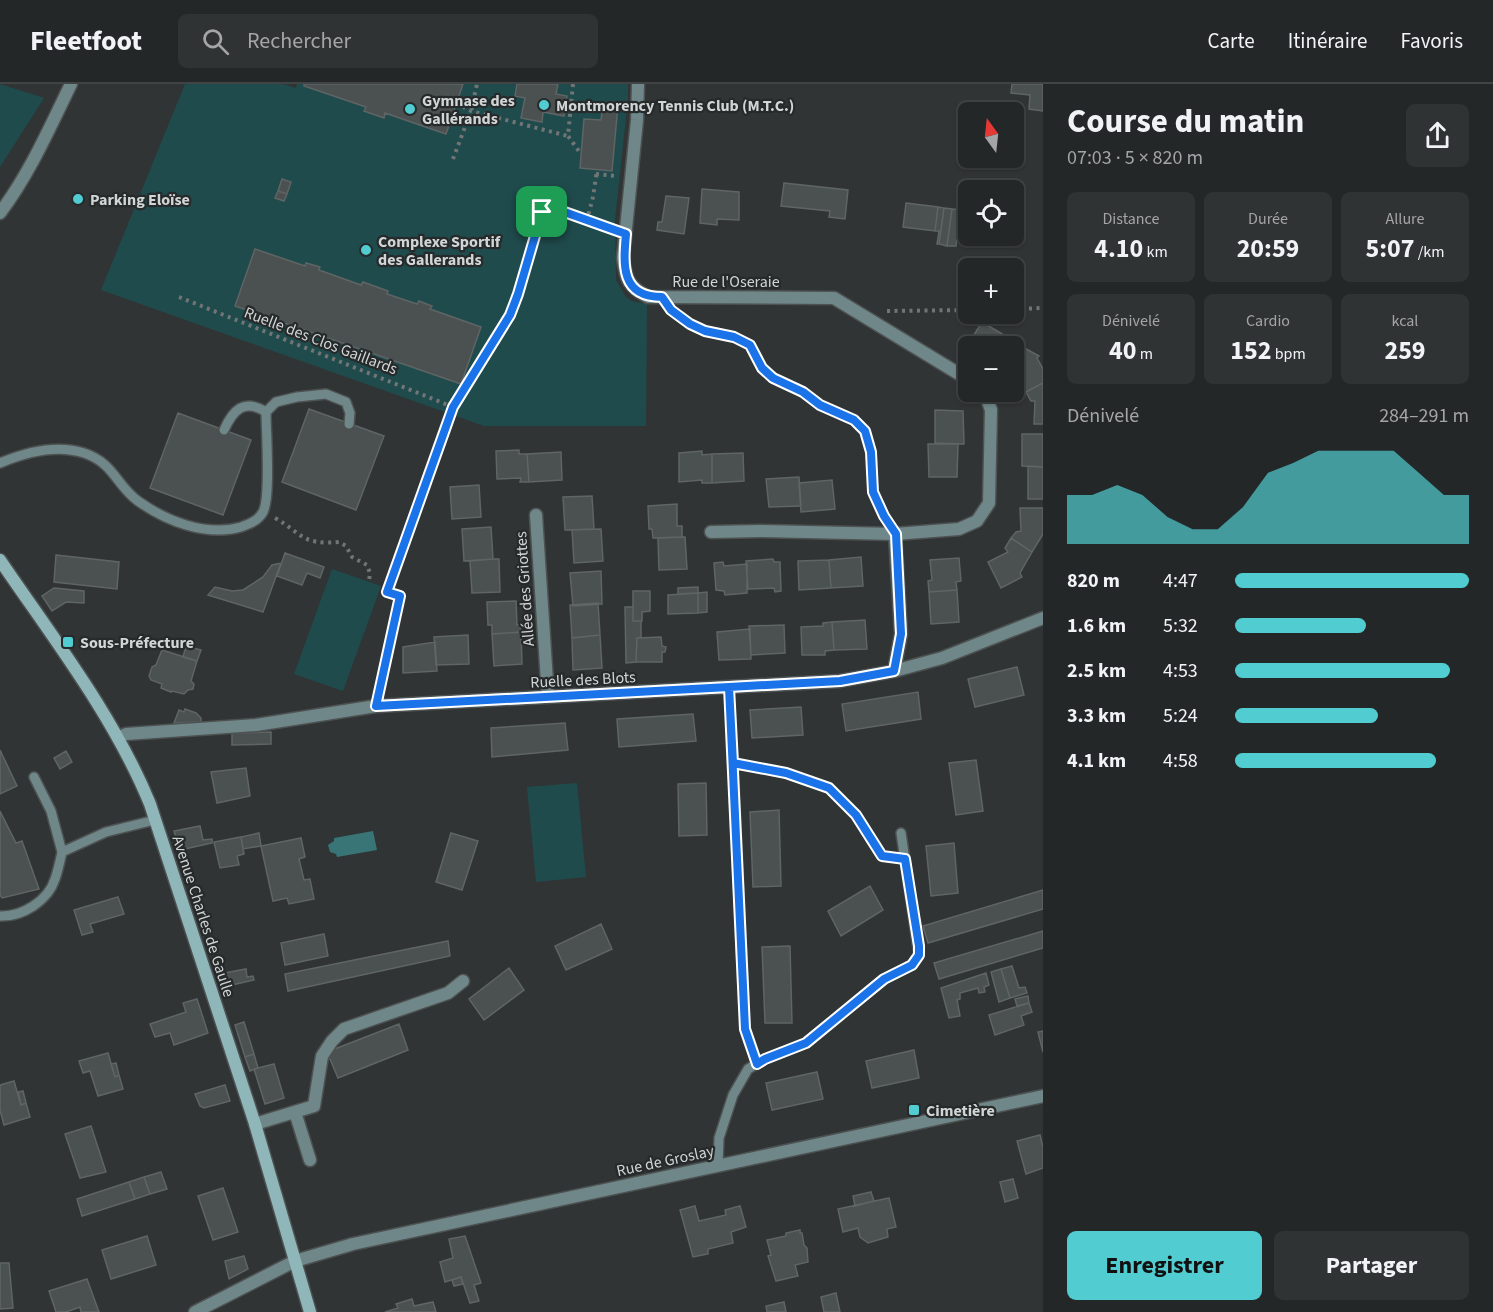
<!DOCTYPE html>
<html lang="fr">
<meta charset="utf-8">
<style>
body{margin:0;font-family:"Source Sans 3",sans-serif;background:#303333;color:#f1f3f6;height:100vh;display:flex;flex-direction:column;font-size:22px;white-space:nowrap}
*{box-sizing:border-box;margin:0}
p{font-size:20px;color:#a3a5a7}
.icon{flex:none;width:33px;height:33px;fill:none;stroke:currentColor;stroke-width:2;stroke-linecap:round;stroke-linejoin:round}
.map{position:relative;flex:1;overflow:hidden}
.panel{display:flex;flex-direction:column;background:#242727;width:450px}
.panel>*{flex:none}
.needle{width:39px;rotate:345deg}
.controls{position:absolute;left:958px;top:18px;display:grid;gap:12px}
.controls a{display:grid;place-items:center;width:66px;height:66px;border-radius:9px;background:#242727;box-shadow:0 2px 4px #0004,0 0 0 2px #414444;font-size:30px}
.pin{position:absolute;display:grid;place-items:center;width:51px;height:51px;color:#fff;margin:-26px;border-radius:12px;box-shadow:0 3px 9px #0006}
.round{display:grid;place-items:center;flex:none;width:63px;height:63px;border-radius:9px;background:#303333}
.headline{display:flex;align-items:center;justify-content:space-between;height:102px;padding:0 24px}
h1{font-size:33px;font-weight:700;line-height:45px}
.figures{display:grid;grid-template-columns:repeat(3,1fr);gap:9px;height:102px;padding:6px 24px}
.figures div{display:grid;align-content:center;border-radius:9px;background:#303333;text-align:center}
.figures b{font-size:26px;font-weight:700}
.figures small{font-size:16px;font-weight:400}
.figures p{font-size:16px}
.chart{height:168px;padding:12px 24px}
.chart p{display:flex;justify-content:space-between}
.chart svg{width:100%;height:108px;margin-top:6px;fill:#51ccd1;opacity:.7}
.button{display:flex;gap:12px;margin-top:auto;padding:12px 24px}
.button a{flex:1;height:69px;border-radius:9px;background:#51ccd1;color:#111;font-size:24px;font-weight:700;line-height:69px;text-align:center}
.button a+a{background:#303333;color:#f1f3f6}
ul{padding:0 24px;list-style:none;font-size:20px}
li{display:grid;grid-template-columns:96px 72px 1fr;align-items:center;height:45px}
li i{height:15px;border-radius:8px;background:#51ccd1}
header{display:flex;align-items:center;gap:36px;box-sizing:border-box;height:84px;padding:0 30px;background:#242727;border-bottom:2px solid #414444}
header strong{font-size:28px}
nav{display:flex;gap:33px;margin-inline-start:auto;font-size:21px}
.search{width:420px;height:54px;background:#303333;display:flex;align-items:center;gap:15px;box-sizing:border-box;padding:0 21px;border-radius:9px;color:#a3a5a7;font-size:22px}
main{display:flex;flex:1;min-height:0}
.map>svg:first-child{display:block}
.green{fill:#204b4d}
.water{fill:#397577}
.building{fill:#4b5050;stroke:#5f6464;stroke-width:1.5}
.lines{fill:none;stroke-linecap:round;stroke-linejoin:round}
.service-casing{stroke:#4d5151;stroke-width:12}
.minor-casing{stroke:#4d5151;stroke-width:15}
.secondary-casing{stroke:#4d5151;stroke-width:15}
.path{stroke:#727575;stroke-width:4;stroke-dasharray:3 4.5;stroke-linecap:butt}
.service{stroke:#6f8788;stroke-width:9}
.minor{stroke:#6f8788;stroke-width:12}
.secondary{stroke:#8fb6b8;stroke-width:12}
.route-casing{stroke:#fff;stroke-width:12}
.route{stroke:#1a73e8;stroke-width:8}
.poi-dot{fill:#51ccd1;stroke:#262a2a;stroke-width:2}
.labels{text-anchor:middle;stroke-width:4.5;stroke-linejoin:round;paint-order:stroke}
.poi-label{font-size:16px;font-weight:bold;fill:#d2d5d5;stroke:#262a2a;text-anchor:start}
.street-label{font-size:16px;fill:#d2d5d5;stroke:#262a2a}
</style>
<header>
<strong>Fleetfoot</strong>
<div class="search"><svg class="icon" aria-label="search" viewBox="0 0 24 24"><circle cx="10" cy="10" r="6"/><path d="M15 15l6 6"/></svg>Rechercher</div>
<nav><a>Carte</a><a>Itinéraire</a><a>Favoris</a></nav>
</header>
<main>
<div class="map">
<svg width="1043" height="1228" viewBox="0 0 1043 1228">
<rect width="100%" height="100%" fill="#303434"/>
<!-- green -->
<path class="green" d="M0,0l44,14 -44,69z
M185,0h98l13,4 1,-4h331v15l-13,121 1,60 10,17 6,4 15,3 -1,122h-162l-383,-136z
M332,485l49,17 -38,105 -49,-17z
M577,699l9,94 -50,5 -9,-95z"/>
<!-- water -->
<path class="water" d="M373,747l4,19 -40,7 -1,-3 -6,-2 -2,-7 6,-4v-3z"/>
<!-- building -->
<path class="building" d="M304,0h159l-17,50 -61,-21 -1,5 -20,-7 2,-4 -62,-21z
M517,0h41l-2,10 11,2 -3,20 -21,-4 -1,10 -21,-4 4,-20 -10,-2z
M1012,0h31v27l-14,-2 1,-14 -19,-2z
M603,20l15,1 -6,66 -32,-3 4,-49 17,1z
M282,95l9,3 -4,12 -9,-3z
M784,99l64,7 -3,29 -16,-2 1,-6 -49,-5z
M702,105l37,3v28l-22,-1v6l-17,-2z
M278,107l9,3 -3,7 -9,-3z
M666,112l23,2 -5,36 -27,-4 1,-8h4z
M906,119l32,4 -3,24 -32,-4z
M938,123l6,1 -5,36h-2l2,-13h-4z
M944,124l8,1 -5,37 -8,-2z
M952,125l11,1 -2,16h-3l-2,20h-9z
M255,165l50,17 1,-3 14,4 -1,3 42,15 2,-3 25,9 -1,3 30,10 2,-3 13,5 -2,3 51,18 -20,57 -226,-78z
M982,238l27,16 -5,8h-37z
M1017,260l22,12 -2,2 6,11v14l-17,9 -5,-8 3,-4 -10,-5v-25z
M1043,299v41h-9l1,-23h-4l-5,-9z
M309,325l75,27 -28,74 -74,-28z
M935,326l28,1 1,33 -29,-1z
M178,329l73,27 -28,75 -73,-27z
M1022,350h21v33l-21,-1z
M928,360h30l-1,33h-28z
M519,366v4h8l2,28h-9l1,-4 -24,1 -1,-28z
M702,367v4l10,-1v29h-10v-3l-23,2v-29z
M561,368l1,28 -33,2 -2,-28z
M743,369l1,28 -32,2v-29z
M1028,382l15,1v32h-15z
M799,393l2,29 -32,1 -3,-28z
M832,396l3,29 -34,3 -2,-29z
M479,401l2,32 -29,2 -2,-32z
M592,412l2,33 -29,1 -2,-33z
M677,420v22h5v11l-29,1 -1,-9h-3l-1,-23z
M1020,424h23v26l-11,18 -21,-14 5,-6 5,-1z
M491,443l2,32 -29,2 -2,-32z
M601,445l2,32 -29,2 -2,-33z
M685,453l2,32 -28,1 -1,-32z
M1011,454l21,14 -12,21 2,4 -21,11 -13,-26 20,-10 -3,-4z
M285,469l39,14 -4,11 -13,-5 -5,12 -25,-9z
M56,471l63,7 -2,27 -63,-7z
M861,473l2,29 -32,2 -2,-28z
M959,474l2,23 -5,1 1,8 -28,2 -1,-11 4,-1 -2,-20z
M493,475h6l1,33 -28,1 -2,-32z
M773,475l1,3h6l1,29 -6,1 -1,-4 -26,1 -2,-28z
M829,476l2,28 -32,2 -1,-29z
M723,478l1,4 23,-2v29l-22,2 -1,-4 -8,-1 -2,-27z
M281,479l-18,49 -55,-17 7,-8 17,4 11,-1 20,-13 9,-12z
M601,487l1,33 -29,2 -3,-33z
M698,503v6l-20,1v-6z
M54,504l30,3v12l-18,-1 -14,9 -10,-15z
M957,506l2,32 -28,2 -2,-32z
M633,507h17v20l-8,1v9h-9z
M707,508v20l-9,1v-20z
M698,509v20l-30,1v-19z
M516,517l1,24 3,-1 1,8 -29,2v-9h-4l-1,-23z
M598,519l2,32 -28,3 -2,-33z
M625,523h8v14h8v17h-4l-1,24 -10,1z
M865,536l2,29 -33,1 -2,-28z
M832,538l2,28 -9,1v4h-23l-1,-28 22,-1v-3z
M784,541l1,28 -34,2 -2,-29z
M750,545l1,30 -32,1 -2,-28z
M521,548l1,32 -28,2 -2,-32z
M468,551l1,29 -33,1 -2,-28z
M600,551l2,33 -29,2 -1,-32z
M661,553l1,9 4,1 -1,5h-3v10h-26l1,-24z
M435,558l2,29 -34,2v-26z
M186,562l15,4 -4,11 -14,-4z
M162,566l35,11 -6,20 3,3 -1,5 -5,1 -4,4 -12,-3 -1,1 -10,-4 1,-4 -11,-4 -2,-4 3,-9 4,-2z
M1017,583l7,28 -49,12 -7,-28z
M918,608l3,27 -75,12 -4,-27z
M801,623l2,28 -51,3 -2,-28z
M185,625l11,4 5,5v4l-27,1 5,-13 5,2z
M693,630l3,27 -77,6 -2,-28z
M565,639l3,27 -76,7 -1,-29z
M271,648v12l-39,1v-12z
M0,666l17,36 -17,8z
M66,667l6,11 -12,7 -6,-11z
M976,676l7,51 -27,4 -7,-52z
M246,684l4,28 -33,7 -6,-31z
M706,699l1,52 -28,1 -1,-52z
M779,726l2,76 -28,1 -3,-75z
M0,727l16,32 6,-2 17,48 -37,9 -2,-3z
M200,742l3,14 9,-1v4l-32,7 -6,-19z
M259,749l2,13 -18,3 -2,-12z
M451,749l27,8 -16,49 -26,-8z
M241,753l3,17 -7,2 2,9 -19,3 -6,-26z
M301,754l4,19 -6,2 5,21 6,-1 4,20 -25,5 -2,-6 -14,3 -12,-55z
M954,759l4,50 -27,3 -5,-50z
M870,802l13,24 -42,26 -13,-25z
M1043,806v19l-115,34 -5,-17z
M118,813l6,17 -34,10 3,8 -11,3 -8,-25z
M601,840l11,25 -46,21 -11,-24z
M1043,847v17l-104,31 -5,-16z
M324,850l4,22 -43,9 -4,-22z
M448,857l2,15 -162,35 -3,-17z
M790,862l2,77h-27l-3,-76z
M1012,882l7,22 6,-1 2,6 -17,5 -9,-29z
M509,884l15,22 -40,30 -15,-21z
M246,885l1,8 6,-1 1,4 -31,7 -4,-13z
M1001,885l9,29 -11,4 -8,-30z
M986,889l3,12 -5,2 1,5 -6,1 -1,-5 -18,5v6l-3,1 3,16 -11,2 -8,-30z
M1028,912l1,7 -12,3 -2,-7z
M197,915l11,34 -34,12 -4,-12 -15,4 -5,-13 36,-12 -3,-9z
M1029,919l3,9 -11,4 3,9 -29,10 -6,-20z
M244,938l10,32 -9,3 -10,-32z
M399,940l9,26 -70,28 -11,-26z
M1043,947v21l-5,-20z
M914,966l5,28 -47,10 -6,-27z
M108,969l7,24 4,-2 4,14 -25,7 -8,-25 -7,2 -4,-12z
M254,970l4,14 -8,3 -5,-14z
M116,979l3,12 -4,2 -4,-13z
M274,980l10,34 -19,6 -11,-35z
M817,988l6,27 -51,11 -6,-27z
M14,997l7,24 5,-2 4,14 -26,8 -4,-15v-25z
M225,1001l5,16 -26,7 -4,-2 -5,-12z
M23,1007l3,12 -5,2 -3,-13z
M91,1042l15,46 -26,6 -15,-44z
M1040,1051l3,12v21l-17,6 -9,-33z
M161,1088l6,17 -17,5 -6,-17z
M144,1093l6,17 -15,5 -6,-17z
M1013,1095l5,19 -13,4 -5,-20z
M129,1098l6,17 -53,17 -5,-17z
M223,1104l15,44 -25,8 -15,-44z
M871,1108l3,9 -19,5 -2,-10z
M889,1114l7,29 -9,2 1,8 -20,6 -8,-6 -2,-9 -15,4 -5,-23z
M695,1122l4,15 27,-6 -1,-5 15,-4 6,21 -15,5 2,11 -25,6v5l-15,3 -13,-47z
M800,1146v3h2l2,12 3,3 1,14 -13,3 3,11 -22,5 -8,-25 3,-1 -4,-15 19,-4v-3z
M147,1152l9,29 -45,14 -9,-29z
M465,1152l16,47 -7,2 5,16 -9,2 -9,-26 -16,5 -5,-20 13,-4 -4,-19z
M244,1172l4,13 -19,10 -4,-18z
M0,1179h9l4,45 -13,1z
M461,1193l2,7 -9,2 -2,-6z
M87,1195l12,33h-18l-1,-5 -14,5h-10l-7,-21z
M836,1209l4,19h-16l-3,-15z
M412,1215l2,7 19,-4 3,10h-51l13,-4 -2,-4z
M784,1218l2,10h-19l-1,-6z"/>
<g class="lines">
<defs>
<path id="service" d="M224,346c9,-20 20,-32 42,-18
M0,379c26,-11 56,-19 84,-10 30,10 32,32 54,48 28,20 68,36 103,26 8,-3 17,-6 22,-15 8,-15 3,-80 3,-100l10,-10 21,-5 29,-3 20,8 4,11 -1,11
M733,679l12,266 12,35
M34,693l17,34 11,41
M0,832c22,1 48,-15 55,-37 3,-8 5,-18 7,-27l44,-20 49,-12
M718,1081l1,-27 14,-43 15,-26 17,-10 41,-16 78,-64 28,-14 7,-10 -18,-122"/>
<path id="minor" d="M638,0l-1,36 -14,138c3,22 5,28 25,39l186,1 135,82
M0,129c30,-40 49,-84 71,-129
M536,431l12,182
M711,448l50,-1 134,3
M894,587l7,-37 -6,-100 64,-5 18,-8 12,-18 2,-93 -5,-14 -4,-4
M118,654l8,-4 130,-9 120,-19 464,-25 54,-10 48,-13 101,-40
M295,1028l15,48
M255,1040l59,-18 8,-50 10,-15 12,-12 104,-36 15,-12
M195,1228l100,-51 58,-17 690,-148"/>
<path id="secondary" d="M0,476c53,78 114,156 150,244l105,320 55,188"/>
</defs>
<!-- service casing -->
<use href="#service" class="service-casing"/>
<!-- minor casing -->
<use href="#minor" class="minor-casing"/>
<!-- secondary casing -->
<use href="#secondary" class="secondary-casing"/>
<!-- path -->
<path class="path" d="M573,0l-5,52 13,18
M456,19l15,8 97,25
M453,75l18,-48 6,-27
M596,90l20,2
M587,136l24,9
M179,213l274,110
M1014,225l29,-1
M887,227l82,-1
M677,230l13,10 15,7 29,6 16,8 12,23 11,9 30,15 17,13 34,15 11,11 4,9 4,52 12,26
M275,434c28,16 26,27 64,24l7,4 6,11 15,8 3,8 -1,9
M379,607l21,-96 -13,-3 66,-185 57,-92 8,-21 24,-82 14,-3 31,11 6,-23 4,-27
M730,620l2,46
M748,682l38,7 43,15 27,27 26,41 8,1"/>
<!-- service -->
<use href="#service" class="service"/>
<!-- minor -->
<use href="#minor" class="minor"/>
<!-- secondary -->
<use href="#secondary" class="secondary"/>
</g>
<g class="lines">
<defs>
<path id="route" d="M542,128l-24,82 -8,21 -57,92 -66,185 13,4 -24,110 353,-19 4,76 53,10 43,15 27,27 26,41 23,3 14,87v9l-7,10 -28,14 -78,64 -41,16 -8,5 -12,-35 -16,-342 111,-6 54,-10 7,-37 -5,-100 -12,-18 -11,-24 -2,-40 -6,-21 -11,-11 -34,-15 -17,-13 -30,-14 -11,-10 -12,-23 -16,-8 -29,-6 -15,-7 -19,-14 -9,-13c-41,0 -39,-31 -36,-63l-70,-25 -14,3"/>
</defs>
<!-- route casing -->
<use href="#route" class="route-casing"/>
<!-- route -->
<use href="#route" class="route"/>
</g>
<!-- markers -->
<g class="poi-dot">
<circle cx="544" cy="21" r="6"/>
<circle cx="410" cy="25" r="6"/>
<circle cx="78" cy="115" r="6"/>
<circle cx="366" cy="166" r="6"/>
<rect x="62" y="552" width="12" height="12" rx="3"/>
<rect x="908" y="1020" width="12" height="12" rx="3"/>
</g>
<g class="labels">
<!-- poi labels -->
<g class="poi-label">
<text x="422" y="22">Gymnase des<tspan x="422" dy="18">Gallérands</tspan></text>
<text x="556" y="27">Montmorency Tennis Club (M.T.C.)</text>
<text x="90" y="121">Parking Eloïse</text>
<text x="378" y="163">Complexe Sportif<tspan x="378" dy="18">des Gallerands</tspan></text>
<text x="80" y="564">Sous-Préfecture</text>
<text x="926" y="1032">Cimetière</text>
</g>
<!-- street labels -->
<g class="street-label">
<text x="726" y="203">Rue de l'Oseraie</text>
<text transform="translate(321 256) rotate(21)" y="6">Ruelle des Clos Gaillards</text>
<text transform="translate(524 505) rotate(-94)" y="6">Allée des Griottes</text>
<text transform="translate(583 595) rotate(-3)" y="6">Ruelle des Blots</text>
<text transform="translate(204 832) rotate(72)" y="6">Avenue Charles de Gaulle</text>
<text transform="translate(665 1076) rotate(-12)" y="6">Rue de Groslay</text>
</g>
</g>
</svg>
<div class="controls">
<a><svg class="needle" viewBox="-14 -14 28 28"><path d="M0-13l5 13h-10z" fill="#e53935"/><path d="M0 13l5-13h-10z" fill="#a3a5a7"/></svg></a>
<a><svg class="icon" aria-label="locate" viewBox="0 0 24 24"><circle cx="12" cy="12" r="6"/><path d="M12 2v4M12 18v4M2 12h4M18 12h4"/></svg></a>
<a>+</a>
<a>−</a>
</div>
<div class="pin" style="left:542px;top:128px;background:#1e9e55"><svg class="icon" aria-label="arrive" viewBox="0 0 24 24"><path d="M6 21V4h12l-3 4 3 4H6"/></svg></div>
</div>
<section class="panel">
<div class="headline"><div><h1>Course du matin</h1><p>07:03 · 5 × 820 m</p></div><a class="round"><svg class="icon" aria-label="share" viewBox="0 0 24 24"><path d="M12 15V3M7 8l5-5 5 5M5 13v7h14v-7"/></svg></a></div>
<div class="figures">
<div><p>Distance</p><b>4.10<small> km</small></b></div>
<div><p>Durée</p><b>20:59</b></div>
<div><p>Allure</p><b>5:07<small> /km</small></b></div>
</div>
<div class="figures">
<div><p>Dénivelé</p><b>40<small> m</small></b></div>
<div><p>Cardio</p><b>152<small> bpm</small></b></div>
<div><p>kcal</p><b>259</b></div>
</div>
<div class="chart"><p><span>Dénivelé</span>284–291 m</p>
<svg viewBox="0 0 160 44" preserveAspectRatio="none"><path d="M0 44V24L10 24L20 20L30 24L40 33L50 38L60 38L70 29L80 15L90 11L100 6L110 6L120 6L130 6L140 15L150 24L160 24V44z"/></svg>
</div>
<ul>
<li><b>820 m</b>4:47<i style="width:100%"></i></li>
<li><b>1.6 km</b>5:32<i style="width:56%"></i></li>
<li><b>2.5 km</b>4:53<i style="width:92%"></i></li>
<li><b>3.3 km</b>5:24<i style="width:61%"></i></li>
<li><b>4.1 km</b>4:58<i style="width:86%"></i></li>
</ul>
<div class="button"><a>Enregistrer</a><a>Partager</a></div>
</section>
</main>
